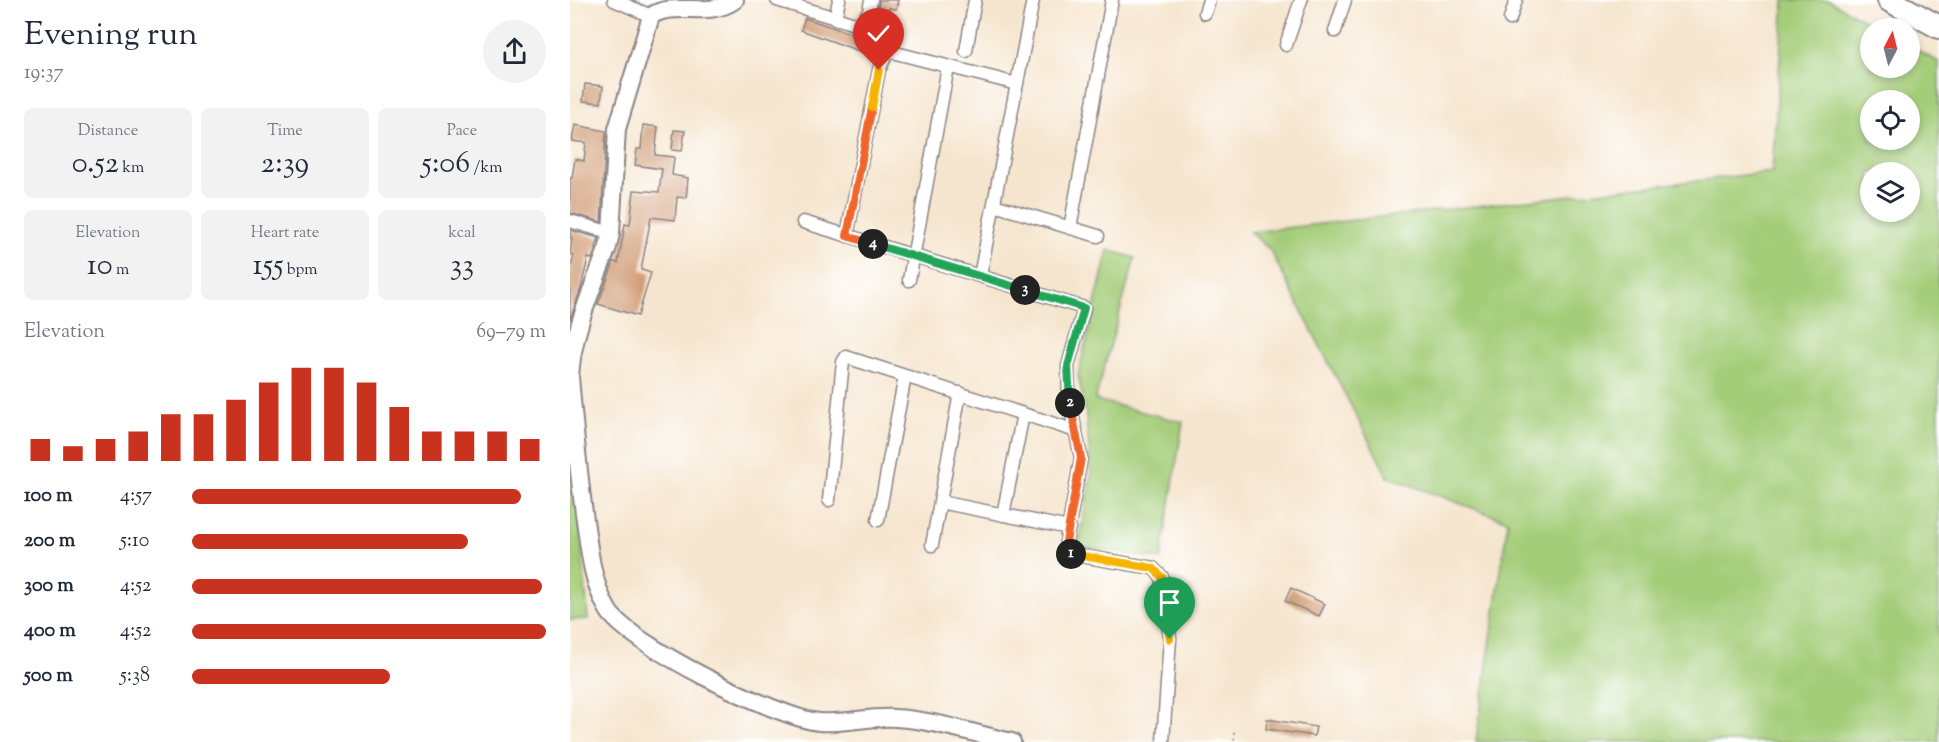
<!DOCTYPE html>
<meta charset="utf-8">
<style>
body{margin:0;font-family:"Sorts Mill Goudy",serif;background:#f2f2f3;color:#1f2937;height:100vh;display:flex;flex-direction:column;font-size:22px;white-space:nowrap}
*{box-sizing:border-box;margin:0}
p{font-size:20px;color:#747a83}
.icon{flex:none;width:33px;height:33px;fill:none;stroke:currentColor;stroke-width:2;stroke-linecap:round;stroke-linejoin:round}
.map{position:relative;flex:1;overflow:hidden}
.panel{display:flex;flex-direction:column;background:#fff;width:570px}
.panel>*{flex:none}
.needle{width:39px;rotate:7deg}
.tools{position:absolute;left:1290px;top:18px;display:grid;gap:12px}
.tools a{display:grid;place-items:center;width:60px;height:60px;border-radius:50%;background:#fff;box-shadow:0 3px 9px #0003;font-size:30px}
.pin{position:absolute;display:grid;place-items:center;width:51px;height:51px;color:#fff;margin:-62px -26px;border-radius:50% 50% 50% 0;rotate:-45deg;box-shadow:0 0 6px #0007}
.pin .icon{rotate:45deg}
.km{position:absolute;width:30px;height:30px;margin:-15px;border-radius:50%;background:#222;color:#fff;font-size:16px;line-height:30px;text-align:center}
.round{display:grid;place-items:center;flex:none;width:63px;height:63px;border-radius:32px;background:#f2f2f3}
.summary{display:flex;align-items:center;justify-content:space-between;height:102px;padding:0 24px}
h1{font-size:33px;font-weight:600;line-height:45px}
.stats{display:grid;grid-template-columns:repeat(3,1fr);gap:9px;height:102px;padding:6px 24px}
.stats div{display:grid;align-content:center;border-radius:9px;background:#f2f2f3;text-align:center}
.stats b{font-size:30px;font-weight:600}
.stats small{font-size:16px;font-weight:400}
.stats p{font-size:16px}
.chart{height:168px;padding:12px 24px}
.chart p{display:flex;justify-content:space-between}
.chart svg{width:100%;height:108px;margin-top:6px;stroke:#c8321e;stroke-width:6}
ul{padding:0 24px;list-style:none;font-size:20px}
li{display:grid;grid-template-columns:96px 72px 1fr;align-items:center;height:45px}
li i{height:15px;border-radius:8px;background:#c8321e}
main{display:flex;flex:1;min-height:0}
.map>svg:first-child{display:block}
.green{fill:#a4cd79;stroke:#63785a;stroke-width:1.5;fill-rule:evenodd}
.building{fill:#d19d77}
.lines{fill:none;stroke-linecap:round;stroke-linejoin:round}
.street-casing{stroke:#8c8484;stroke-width:15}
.secondary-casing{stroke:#8c8484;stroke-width:20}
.highway-casing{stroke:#8c8484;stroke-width:26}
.path{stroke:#8c8484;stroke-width:2;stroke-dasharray:1.5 4.5;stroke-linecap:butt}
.street{stroke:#fff;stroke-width:12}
.secondary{stroke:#fff;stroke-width:16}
.highway{stroke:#fff;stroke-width:22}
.split-1-casing{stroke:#fff;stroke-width:12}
.split-2-casing{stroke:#fff;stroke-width:12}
.split-3-casing{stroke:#fff;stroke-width:12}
.split-4-casing{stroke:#fff;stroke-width:12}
.split-5-casing{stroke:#fff;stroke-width:12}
.split-6-casing{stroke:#fff;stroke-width:12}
.split-1{stroke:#f5b400;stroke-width:8}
.split-2{stroke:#f0652b;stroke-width:8}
.split-3{stroke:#22a559;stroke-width:8}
.split-4{stroke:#22a559;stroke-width:8}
.split-5{stroke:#f0652b;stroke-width:8}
.split-6{stroke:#f5b400;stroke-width:8}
</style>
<main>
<section class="panel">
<div class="summary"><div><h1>Evening run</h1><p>19:37</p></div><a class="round"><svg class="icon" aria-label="share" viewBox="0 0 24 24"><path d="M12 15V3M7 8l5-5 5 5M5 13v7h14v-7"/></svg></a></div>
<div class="stats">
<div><p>Distance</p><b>0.52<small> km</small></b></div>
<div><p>Time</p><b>2:39</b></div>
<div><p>Pace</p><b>5:06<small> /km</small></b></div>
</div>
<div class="stats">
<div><p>Elevation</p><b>10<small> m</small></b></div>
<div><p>Heart rate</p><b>155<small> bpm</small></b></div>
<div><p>kcal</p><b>33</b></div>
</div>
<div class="chart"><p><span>Elevation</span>69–79 m</p>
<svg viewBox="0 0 160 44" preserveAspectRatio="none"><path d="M5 44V35M15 44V38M25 44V35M35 44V32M45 44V25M55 44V25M65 44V19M75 44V12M85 44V6M95 44V6M105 44V12M115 44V22M125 44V32M135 44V32M145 44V32M155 44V35"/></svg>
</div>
<ul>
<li><b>100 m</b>4:57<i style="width:93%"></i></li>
<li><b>200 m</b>5:10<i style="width:78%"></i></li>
<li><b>300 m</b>4:52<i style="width:99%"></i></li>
<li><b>400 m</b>4:52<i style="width:100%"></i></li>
<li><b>500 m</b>5:38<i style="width:56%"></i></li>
</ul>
</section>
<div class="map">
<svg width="1369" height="742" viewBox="0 0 1369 742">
<rect width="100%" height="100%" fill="#fff"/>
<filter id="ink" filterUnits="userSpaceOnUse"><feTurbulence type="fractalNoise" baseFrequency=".0167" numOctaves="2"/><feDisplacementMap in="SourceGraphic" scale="12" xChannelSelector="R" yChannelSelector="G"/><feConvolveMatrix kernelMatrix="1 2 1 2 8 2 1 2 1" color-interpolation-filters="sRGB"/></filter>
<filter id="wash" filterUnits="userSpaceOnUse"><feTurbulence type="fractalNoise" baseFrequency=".008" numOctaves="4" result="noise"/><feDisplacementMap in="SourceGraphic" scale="24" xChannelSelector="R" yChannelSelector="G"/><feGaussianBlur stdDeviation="1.35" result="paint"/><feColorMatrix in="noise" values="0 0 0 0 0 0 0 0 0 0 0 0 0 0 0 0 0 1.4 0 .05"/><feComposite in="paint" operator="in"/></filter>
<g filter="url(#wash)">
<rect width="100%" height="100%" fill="#f6e5ce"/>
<!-- green -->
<path class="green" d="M1214,0h44l51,28h-9v40h40v-22l29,16v680h-463l32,-221 -120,-44 -118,-227 -20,-18 522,-60zM1300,100h40v40h-40zM1300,172h40v40h-40z
M538,250l27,8 -40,142 88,22 -22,137 -83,-13 13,-71 -5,-61 -8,-39z
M0,407l18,212 -18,1z"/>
<g id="blocks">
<!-- building -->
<path class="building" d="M309,0h19l-2,9 -7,-1 -1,9 -11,-1z
M235,18l50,17 -1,2 26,11 -6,12 -5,-3 1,-2 -69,-25z
M15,84l18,2 -2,17 -18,-2z
M5,125l31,6 -5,91 -31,-9v-35h2l3,-19 9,2 2,-18 -14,-2z
M73,125l15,2 -3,28 19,2 -2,18 16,3 -2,20 -9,-1 -2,23 -24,-3 -10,53 10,3 -13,43 -40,-12 16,-42 4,1 7,-39 5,1 4,-35 25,2 3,-23 -27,-4 2,-16h4z
M104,130l11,1 -3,20 -10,-1z
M0,230l29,8 -7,21 -4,-1 -7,30 -11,32v-48l4,-17 -4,-1 2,-16h-2z
M721,588l34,16 -6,12 -34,-15z
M697,719l49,8 -2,9 -48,-7z"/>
</g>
</g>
<g filter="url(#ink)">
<use href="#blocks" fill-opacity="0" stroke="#8c8484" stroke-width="1.5"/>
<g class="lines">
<defs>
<path id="street" d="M44,0l37,16
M207,0l81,25 4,-2 7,-12 2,-11
M635,13l4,-13
M265,19l4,-19
M940,19l6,-19
M765,31l10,-31
M716,45l15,-45
M396,51l9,-51
M424,205l104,31
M0,221l41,12
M233,222l281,86 -16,58 1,32 12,60 -17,95 89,15 9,9 8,62 -7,103
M500,228l42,-228
M277,236l32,-166 9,-19 129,33
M410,276l53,-276
M339,280l39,-213
M259,500l14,-138 3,-5 230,74
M370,502l129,26
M433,515l20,-101
M308,520l27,-144
M362,545l28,-152"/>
<path id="secondary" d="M0,376c3,-46 22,-86 38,-129l3,-14 6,-104 34,-113c24,-16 58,3 84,-16
M0,377c4,46 8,91 14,136 5,33 7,68 24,97 20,34 170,108 211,112 26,2 51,-6 77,-4 38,2 79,16 116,24"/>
<path id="highway" d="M1319,0l50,27"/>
</defs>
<!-- street casing -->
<use href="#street" class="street-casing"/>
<!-- secondary casing -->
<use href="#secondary" class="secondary-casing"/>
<!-- highway casing -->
<use href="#highway" class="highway-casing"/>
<!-- path -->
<path class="path" d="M664,732v10"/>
<!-- street -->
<use href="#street" class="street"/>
<!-- secondary -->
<use href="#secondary" class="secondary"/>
<!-- highway -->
<use href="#highway" class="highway"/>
</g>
</g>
<g class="lines" filter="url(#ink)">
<defs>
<path id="split-1" d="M501,554l82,14 9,9 8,62"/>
<path id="split-2" d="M500,403l11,55 -17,95 7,1"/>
<path id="split-3" d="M455,290l59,18 -16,58 2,37"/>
<path id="split-4" d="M303,244l152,46"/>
<path id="split-5" d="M302,107l-25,129 26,8"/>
<path id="split-6" d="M302,107l7,-37"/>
</defs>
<!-- split-1 casing -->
<use href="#split-1" class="split-1-casing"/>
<!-- split-2 casing -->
<use href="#split-2" class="split-2-casing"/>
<!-- split-3 casing -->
<use href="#split-3" class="split-3-casing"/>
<!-- split-4 casing -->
<use href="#split-4" class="split-4-casing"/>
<!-- split-5 casing -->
<use href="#split-5" class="split-5-casing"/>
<!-- split-6 casing -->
<use href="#split-6" class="split-6-casing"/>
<!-- split-1 -->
<use href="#split-1" class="split-1"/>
<!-- split-2 -->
<use href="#split-2" class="split-2"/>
<!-- split-3 -->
<use href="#split-3" class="split-3"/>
<!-- split-4 -->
<use href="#split-4" class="split-4"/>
<!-- split-5 -->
<use href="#split-5" class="split-5"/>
<!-- split-6 -->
<use href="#split-6" class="split-6"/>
</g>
</svg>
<div class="tools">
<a><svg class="needle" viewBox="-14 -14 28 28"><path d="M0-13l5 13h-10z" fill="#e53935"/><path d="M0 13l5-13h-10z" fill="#747a83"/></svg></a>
<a><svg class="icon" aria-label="locate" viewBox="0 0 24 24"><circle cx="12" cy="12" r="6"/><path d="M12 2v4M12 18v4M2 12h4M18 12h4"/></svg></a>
<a><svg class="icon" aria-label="layers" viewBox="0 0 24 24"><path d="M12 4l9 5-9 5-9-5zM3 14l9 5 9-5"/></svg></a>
</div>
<div class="pin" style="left:600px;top:639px;background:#1e9e55"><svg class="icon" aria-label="arrive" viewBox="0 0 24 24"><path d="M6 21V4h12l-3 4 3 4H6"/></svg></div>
<div class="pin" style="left:309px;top:70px;background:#d93025"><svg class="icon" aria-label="check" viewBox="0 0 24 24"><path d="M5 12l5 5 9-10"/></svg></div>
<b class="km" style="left:501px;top:554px">1</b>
<b class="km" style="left:500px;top:403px">2</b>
<b class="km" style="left:455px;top:290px">3</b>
<b class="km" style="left:303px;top:244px">4</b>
</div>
</main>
